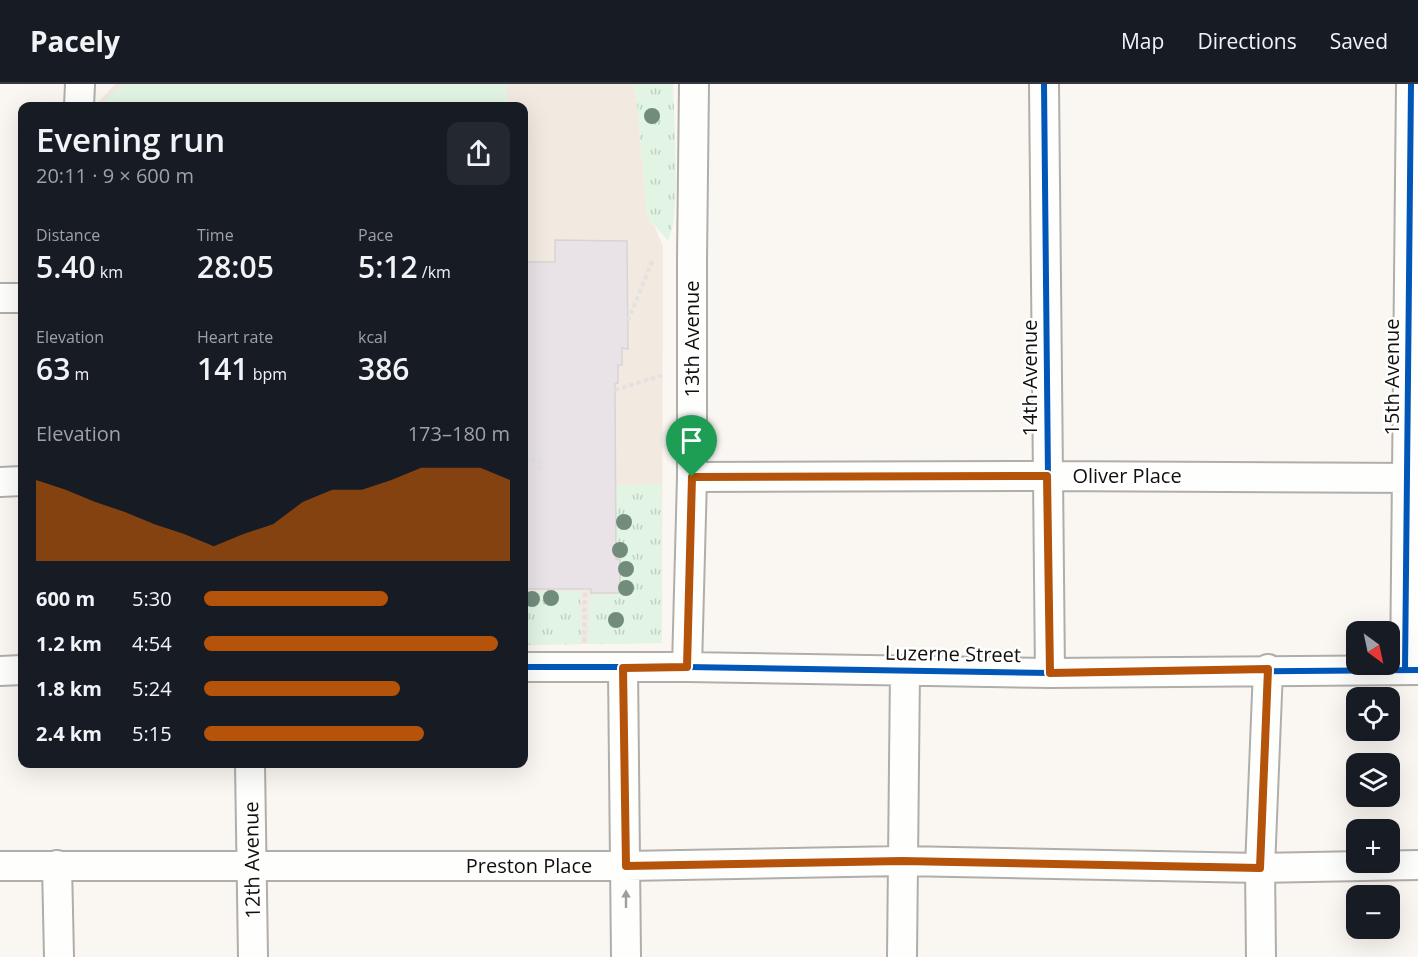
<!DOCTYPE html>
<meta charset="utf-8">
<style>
body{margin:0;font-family:"Open Sans",sans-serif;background:#242831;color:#f1f3f6;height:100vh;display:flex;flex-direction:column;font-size:22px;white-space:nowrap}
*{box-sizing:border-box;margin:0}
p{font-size:20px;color:#9ea1a6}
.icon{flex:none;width:33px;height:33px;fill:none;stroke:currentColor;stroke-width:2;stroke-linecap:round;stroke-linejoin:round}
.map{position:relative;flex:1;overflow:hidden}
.sheet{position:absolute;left:18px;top:18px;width:510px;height:666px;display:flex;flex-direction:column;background:#171b24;border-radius:12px;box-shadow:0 6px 24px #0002}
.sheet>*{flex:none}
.needle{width:39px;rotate:147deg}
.fabs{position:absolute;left:1346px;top:537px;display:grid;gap:12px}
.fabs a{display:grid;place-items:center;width:54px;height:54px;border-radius:12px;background:#171b24;box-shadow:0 6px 24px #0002;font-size:30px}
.pin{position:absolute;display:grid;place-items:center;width:51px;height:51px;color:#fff;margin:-62px -26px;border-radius:50% 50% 50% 0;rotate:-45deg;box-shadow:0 0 6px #0007}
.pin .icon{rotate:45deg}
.round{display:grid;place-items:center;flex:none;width:63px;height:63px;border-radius:12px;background:#242831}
.headline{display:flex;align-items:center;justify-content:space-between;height:102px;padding:0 18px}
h1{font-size:33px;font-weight:600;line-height:45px}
.figures{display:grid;grid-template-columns:repeat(3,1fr);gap:9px;height:102px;padding:6px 18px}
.figures div{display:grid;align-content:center}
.figures b{font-size:30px;font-weight:600}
.figures small{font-size:16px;font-weight:400}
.figures p{font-size:16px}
.chart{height:168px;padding:12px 18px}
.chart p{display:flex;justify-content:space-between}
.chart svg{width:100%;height:108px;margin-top:6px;fill:#b45309;opacity:.7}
ul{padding:0 18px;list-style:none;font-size:20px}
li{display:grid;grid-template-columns:96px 72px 1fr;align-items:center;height:45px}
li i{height:15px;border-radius:8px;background:#b45309}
header{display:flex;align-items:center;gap:36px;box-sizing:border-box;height:84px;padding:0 30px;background:#171b24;border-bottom:2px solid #363941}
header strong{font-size:28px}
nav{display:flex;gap:33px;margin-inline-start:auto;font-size:21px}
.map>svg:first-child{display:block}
.built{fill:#f2eae0}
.grass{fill:url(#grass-tufts)}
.pitch{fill:#e2f4e4}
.building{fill:#e9e2e7;stroke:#d7d5d4;stroke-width:1.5}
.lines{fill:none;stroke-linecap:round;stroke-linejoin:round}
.minor-casing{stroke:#b0aeaa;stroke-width:32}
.path{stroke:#e3e2e0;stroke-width:4;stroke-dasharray:4.5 3;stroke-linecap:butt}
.minor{stroke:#fefefd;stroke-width:28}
.cycleway-casing{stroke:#fff;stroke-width:10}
.cycleway{stroke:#0057b8;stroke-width:6}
.tree{fill:#728c7c}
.oneway{fill:#a09e9d}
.route-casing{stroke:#fff;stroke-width:12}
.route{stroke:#b45309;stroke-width:8}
.labels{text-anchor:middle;stroke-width:5;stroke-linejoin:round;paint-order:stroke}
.street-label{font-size:20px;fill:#120f0d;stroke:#fff}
</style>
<header>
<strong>Pacely</strong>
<nav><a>Map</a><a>Directions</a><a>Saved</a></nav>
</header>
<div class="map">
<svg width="1418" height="873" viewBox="0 0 1418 873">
<defs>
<pattern id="grass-tufts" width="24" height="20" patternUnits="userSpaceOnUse" patternTransform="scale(1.5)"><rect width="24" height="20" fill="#e2f4e4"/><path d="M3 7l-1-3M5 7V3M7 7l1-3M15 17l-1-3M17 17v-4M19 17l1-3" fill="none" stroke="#c1d0c2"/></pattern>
</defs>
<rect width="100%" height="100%" fill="#faf7f2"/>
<!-- built -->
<path class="built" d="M115,0h518l4,18 10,114 9,13 7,18 -1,395 -2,1 -136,2v-539h-429z"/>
<!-- grass -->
<path class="grass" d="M633,0h40c1,32 8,133 -5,157l-21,-24 -10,-115z
M616,401h45l1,158 -74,1 2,-48 30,-3 1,-34 -5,-2z
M580,507l1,50 -3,3 -54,1v-53z"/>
<!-- pitch -->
<path class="pitch" d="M124,0h383v22h-409z"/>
<!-- building -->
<path class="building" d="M555,156l72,1 1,108 -6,-1v17h-4v18l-3,1v6l1,169h4v34h-29v-4h-67v-327h31z"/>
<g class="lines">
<defs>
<path id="minor" d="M1044,0l6,589
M79,22l1,-22
M0,214h22
M692,393l355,-1 371,2
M0,398l22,-1
M524,583h163l363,6 368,-3
M687,583l5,-190v-217l2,-176
M623,584l3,289
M1405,586l6,-586
M0,587l22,-1
M250,680l3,193
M57,781l2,92
M0,782h626l276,-5 358,7 158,-3
M902,873l3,-287
M1261,873l-1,-89 8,-199"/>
</defs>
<!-- minor casing -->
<use href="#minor" class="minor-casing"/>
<!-- path -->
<path class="path" d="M628,237l25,-62
M615,306l48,-15
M524,377l16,-1 1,12
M584,558l1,-53"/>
<!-- minor -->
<use href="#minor" class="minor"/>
<defs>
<path id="cycleway" d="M1044,0l6,589
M524,583h163l363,6 368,-3
M1405,586l6,-586"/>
</defs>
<!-- cycleway casing -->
<use href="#cycleway" class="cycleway-casing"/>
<!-- cycleway -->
<use href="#cycleway" class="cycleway"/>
</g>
<!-- trees -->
<g class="tree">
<circle cx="652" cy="32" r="8"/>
<circle cx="624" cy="438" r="8"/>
<circle cx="620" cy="466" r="8"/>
<circle cx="626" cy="485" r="8"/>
<circle cx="626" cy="504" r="8"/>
<circle cx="551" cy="514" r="8"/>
<circle cx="532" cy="515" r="8"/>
<circle cx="616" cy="536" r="8"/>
</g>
<!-- one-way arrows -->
<defs><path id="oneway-solid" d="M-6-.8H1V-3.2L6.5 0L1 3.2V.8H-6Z" transform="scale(1.5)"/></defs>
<use class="oneway" href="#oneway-solid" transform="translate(626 815) rotate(-90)"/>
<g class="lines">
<defs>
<path id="route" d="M1047,392l3,197 218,-4 -8,199 -358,-7 -276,5 -3,-198 64,-1 5,-190z"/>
</defs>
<!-- route casing -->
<use href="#route" class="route-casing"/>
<!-- route -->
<use href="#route" class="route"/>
</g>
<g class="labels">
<!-- street labels -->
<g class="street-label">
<text transform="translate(692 255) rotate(-90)" y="7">13th Avenue</text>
<text transform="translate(1392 293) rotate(-90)" y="7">15th Avenue</text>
<text transform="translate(1030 294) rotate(-90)" y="7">14th Avenue</text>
<text x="1127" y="399">Oliver Place</text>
<text transform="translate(953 570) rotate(1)" y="7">Luzerne Street</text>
<text transform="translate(252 776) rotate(-91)" y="7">12th Avenue</text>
<text x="529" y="789">Preston Place</text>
</g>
</g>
</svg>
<div class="fabs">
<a><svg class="needle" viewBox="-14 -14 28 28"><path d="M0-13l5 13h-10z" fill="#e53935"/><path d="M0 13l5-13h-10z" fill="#9ea1a6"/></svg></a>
<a><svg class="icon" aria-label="locate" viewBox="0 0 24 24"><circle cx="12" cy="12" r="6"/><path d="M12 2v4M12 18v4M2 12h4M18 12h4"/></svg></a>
<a><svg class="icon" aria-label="layers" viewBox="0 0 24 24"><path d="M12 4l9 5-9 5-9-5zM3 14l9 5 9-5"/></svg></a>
<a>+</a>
<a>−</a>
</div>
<div class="pin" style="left:692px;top:393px;background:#1e9e55"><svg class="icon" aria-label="arrive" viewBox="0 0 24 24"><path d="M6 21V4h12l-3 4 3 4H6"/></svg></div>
<section class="sheet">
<div class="headline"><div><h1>Evening run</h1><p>20:11 · 9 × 600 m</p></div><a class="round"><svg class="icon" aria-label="share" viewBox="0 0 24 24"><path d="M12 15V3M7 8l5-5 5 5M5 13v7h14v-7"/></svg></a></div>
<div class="figures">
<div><p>Distance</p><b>5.40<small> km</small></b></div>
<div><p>Time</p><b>28:05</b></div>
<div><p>Pace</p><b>5:12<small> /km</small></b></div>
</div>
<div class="figures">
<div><p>Elevation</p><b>63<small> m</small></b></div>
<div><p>Heart rate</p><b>141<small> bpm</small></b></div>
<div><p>kcal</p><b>386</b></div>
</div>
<div class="chart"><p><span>Elevation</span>173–180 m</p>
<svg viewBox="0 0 160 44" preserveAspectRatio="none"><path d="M0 44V11L10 15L20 20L30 24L40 29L50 33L60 38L70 33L80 29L90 20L100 15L110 15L120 11L130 6L140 6L150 6L160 11V44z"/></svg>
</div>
<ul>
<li><b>600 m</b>5:30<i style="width:60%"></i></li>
<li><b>1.2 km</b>4:54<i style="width:96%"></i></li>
<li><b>1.8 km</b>5:24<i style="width:64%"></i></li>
<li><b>2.4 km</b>5:15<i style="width:72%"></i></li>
</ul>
</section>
</div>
